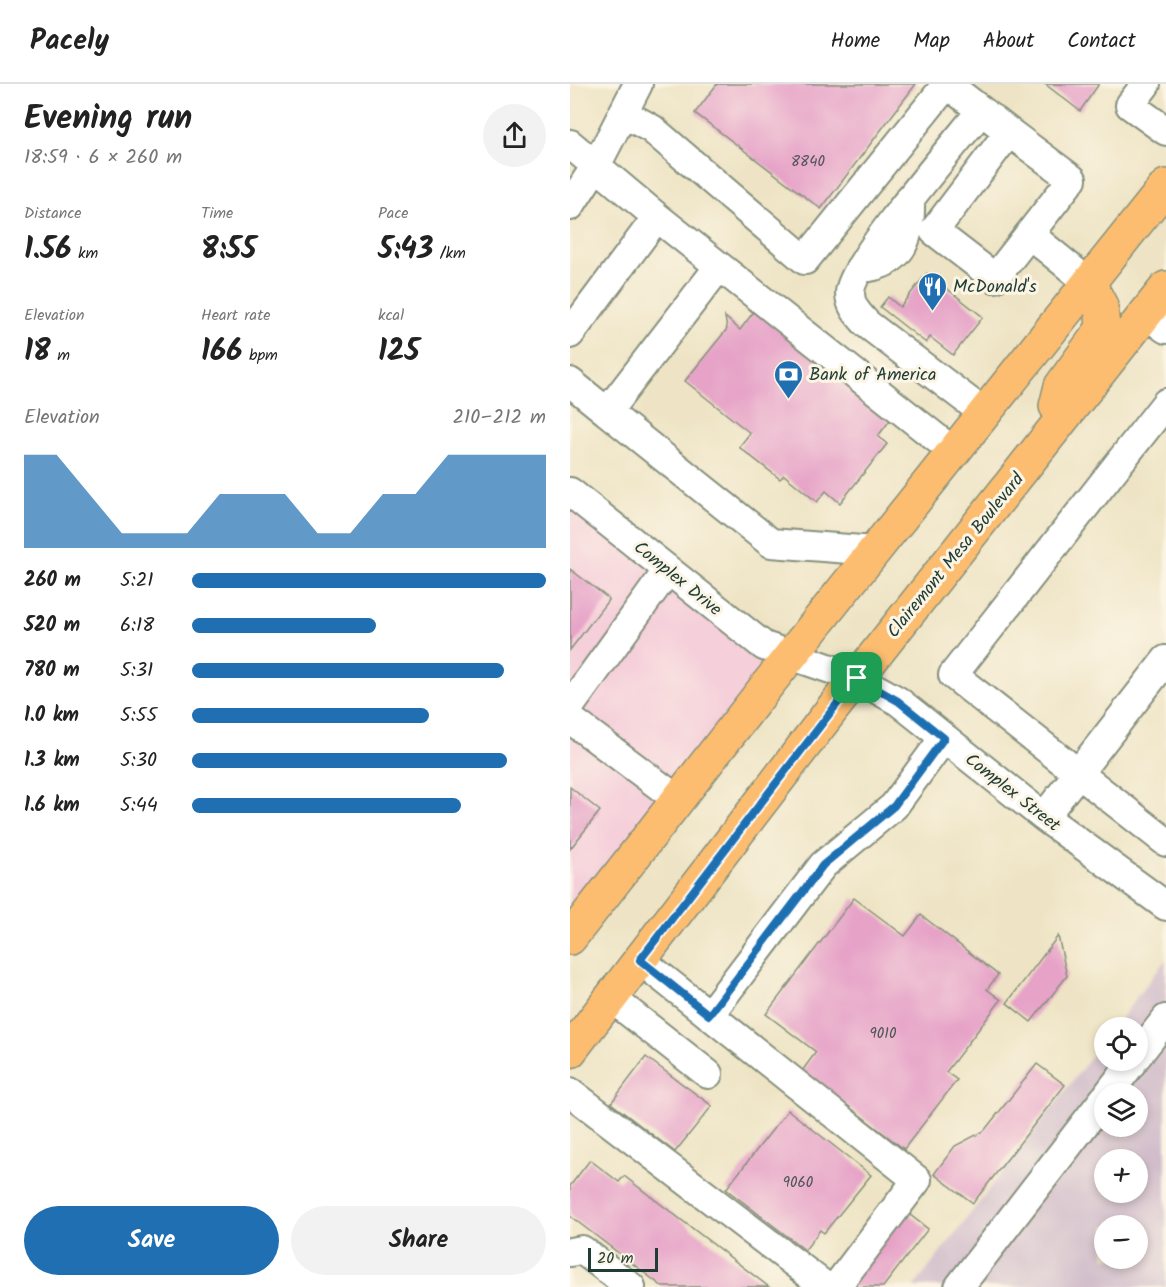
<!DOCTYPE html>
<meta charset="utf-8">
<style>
body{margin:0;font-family:Kalam,sans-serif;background:#f2f2f2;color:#222;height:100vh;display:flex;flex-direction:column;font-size:22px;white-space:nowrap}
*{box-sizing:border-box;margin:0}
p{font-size:20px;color:#767676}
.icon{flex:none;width:33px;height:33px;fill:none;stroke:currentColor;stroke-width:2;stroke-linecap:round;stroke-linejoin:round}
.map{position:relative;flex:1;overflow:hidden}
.panel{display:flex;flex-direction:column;background:#fff;width:570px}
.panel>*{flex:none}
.tools{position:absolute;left:524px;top:933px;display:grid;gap:12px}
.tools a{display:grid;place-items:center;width:54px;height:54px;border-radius:50%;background:#fff;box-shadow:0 3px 9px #0003;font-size:30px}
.scale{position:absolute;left:18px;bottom:15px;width:70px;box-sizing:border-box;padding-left:6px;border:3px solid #1f3d34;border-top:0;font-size:16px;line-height:21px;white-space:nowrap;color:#1f3d34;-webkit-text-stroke:4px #fcf5e5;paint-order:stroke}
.pin{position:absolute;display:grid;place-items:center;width:51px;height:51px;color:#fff;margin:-26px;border-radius:12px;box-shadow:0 3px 9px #0006}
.round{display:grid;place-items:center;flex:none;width:63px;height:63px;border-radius:32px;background:#f2f2f2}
.overview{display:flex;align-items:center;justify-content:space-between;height:102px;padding:0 24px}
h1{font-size:33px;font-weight:700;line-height:45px}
.metrics{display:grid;grid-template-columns:repeat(3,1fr);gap:9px;height:102px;padding:6px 24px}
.metrics div{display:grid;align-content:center}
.metrics b{font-size:30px;font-weight:700}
.metrics small{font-size:16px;font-weight:400}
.metrics p{font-size:16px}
.chart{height:168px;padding:12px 24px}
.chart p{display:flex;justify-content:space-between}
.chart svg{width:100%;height:108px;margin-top:6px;fill:#1f6fb2;opacity:.7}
.cta{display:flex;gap:12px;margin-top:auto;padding:12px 24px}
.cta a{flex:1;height:69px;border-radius:36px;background:#1f6fb2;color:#fff;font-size:24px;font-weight:700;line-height:69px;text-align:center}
.cta a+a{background:#f2f2f2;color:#222}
ul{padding:0 24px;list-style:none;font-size:20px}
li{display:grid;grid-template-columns:96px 72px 1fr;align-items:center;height:45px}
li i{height:15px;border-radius:8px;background:#1f6fb2}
header{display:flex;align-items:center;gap:36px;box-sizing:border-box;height:84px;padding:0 30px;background:#fff;border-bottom:2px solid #e0e0e0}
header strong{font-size:28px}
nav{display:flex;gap:33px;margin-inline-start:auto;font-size:21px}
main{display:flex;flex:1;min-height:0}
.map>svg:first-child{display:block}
.built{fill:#f5cfda}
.industrial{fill:#d1bdcb;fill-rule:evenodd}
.building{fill:#e6a2c7}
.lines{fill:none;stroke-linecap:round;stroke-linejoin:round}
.minor-casing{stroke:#86907c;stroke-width:32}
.major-casing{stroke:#86907c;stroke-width:36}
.minor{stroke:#fff;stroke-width:28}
.major{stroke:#fcbd6f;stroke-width:33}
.route-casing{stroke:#fff;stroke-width:12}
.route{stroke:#1f6fb2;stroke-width:8}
.labels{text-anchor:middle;stroke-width:6;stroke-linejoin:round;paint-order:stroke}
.number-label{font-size:15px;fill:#515659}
.poi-label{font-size:18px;fill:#1f3d34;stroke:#fcf5e5;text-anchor:start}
.street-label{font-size:18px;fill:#1f3d34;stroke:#fcf5e5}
</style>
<header>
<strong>Pacely</strong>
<nav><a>Home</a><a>Map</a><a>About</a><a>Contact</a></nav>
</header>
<main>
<section class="panel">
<div class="overview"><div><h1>Evening run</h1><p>18:59 · 6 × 260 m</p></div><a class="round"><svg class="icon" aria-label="share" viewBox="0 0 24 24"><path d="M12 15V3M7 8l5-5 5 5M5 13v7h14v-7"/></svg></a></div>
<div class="metrics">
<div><p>Distance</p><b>1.56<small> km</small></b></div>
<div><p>Time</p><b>8:55</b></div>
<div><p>Pace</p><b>5:43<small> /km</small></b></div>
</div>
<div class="metrics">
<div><p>Elevation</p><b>18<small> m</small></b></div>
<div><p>Heart rate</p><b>166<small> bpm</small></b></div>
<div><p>kcal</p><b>125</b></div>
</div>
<div class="chart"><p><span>Elevation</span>210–212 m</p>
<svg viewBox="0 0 160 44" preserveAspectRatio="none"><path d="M0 44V6L10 6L20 22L30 38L40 38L50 38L60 22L70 22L80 22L90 38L100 38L110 22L120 22L130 6L140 6L150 6L160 6V44z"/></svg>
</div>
<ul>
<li><b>260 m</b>5:21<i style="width:100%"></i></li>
<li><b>520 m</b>6:18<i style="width:52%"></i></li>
<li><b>780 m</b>5:31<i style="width:88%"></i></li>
<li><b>1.0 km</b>5:55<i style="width:67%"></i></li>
<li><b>1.3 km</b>5:30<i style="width:89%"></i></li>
<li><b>1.6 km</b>5:44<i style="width:76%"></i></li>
</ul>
<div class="cta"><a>Save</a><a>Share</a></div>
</section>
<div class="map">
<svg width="596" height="1203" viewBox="0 0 596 1203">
<rect width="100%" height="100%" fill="#fcf5e5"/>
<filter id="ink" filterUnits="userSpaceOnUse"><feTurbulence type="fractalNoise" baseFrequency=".0167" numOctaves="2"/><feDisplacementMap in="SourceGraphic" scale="12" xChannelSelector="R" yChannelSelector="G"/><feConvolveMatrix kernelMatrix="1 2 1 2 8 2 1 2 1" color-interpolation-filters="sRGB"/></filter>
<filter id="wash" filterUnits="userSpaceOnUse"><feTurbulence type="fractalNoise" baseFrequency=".008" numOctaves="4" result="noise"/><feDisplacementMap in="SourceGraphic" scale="24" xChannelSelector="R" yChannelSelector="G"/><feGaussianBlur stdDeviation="1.35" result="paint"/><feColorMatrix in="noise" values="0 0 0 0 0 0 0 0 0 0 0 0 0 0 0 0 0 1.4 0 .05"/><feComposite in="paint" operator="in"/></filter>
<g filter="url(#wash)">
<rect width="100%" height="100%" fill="#eee4c5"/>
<!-- built -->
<path class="built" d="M0,419l201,164 -201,248z"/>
<!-- industrial -->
<path class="industrial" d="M596,875v328h-252l190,-247v20h33v-32l-23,-1zM534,1010h33v32h-33zM534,1076h33v32h-33zM534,1142h33v32h-33z"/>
<g id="blocks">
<!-- building -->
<path class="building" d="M147,0h199l-95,125 -126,-96z
M475,0h54l-19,27z
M357,189l56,44 -30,38 -23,-18 -4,6 -46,-36 8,-10 12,10z
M185,226l136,109 -13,17 9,8 -47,59 -14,-12 -9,11 -33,-27 -4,4 -41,-32 11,-14 -65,-52 42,-52 -2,-12 15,13z
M0,485l39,30 -39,51z
M0,703l30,24 -30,38z
M284,814l51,38 16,-21 77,60 -11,14 14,11 -55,72 11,8 -53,69 -102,-78 14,-19 -50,-38z
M488,852l9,40 -36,46 -24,-19z
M76,973l66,49 -37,46 -64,-49z
M467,980l28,21 -92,118 -39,-29 21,-28 29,-15z
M218,1026l83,65 -47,58 -4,-3 -15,20 -79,-61z
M20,1076l29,22 5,-6 145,111h-106l-93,-71v-30z
M335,1127l23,18 -45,58h-37z"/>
</g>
</g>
<g filter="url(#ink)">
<use href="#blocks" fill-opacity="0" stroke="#86907c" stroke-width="1.5"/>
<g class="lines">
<defs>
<path id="minor" d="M377,0l62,48 -75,99 61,47 77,-99 -63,-47
M576,0l-16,21 36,26
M411,27c-23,29 -131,154 -131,182 0,13 8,21 17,31l117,89
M53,29l29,16 153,131 142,-176
M0,60l87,73
M0,122l27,-42 41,-80
M459,150l60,49
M290,184c40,-2 51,-28 50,-65
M576,230l20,15
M0,250l87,-117 297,235
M0,298l37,30 111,-144
M596,319l-213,272 213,167
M37,328l164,131 104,8
M0,408l194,154 93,32 41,23 146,116 122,89
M0,622l98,-136
M0,635l107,80
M474,733l122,-157
M70,876l277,220 -81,107
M41,914l97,76
M139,931l114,-150 71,-59 50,-68
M567,972l29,-37
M0,1008l256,195
M538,1010l26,-34
M0,1168l12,-2 49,37
M389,1203l145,-188"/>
<path id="major" d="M486,322l5,-20 42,-58 -2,-22 -12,-23
M0,854l198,-254 398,-498
M0,967l263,-343 333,-420"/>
</defs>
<!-- minor casing -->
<use href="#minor" class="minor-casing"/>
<!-- major casing -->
<use href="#major" class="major-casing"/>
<!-- minor -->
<use href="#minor" class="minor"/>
<!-- major -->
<use href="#major" class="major"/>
</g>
</g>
<g class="lines" filter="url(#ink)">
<defs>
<path id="route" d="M287,594l41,23 46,37 -50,68 -71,59 -114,150 -69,-55z"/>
</defs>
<!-- route casing -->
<use href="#route" class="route-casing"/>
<!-- route -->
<use href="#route" class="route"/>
</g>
<!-- icons -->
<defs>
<symbol id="restaurant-pin" viewBox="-11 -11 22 30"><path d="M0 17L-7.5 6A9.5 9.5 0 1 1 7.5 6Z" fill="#1f6fb2" stroke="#fcf5e5"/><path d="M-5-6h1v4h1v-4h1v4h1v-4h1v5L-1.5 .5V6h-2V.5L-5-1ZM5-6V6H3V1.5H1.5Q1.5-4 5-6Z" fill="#fff"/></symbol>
<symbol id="bank-pin" viewBox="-11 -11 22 30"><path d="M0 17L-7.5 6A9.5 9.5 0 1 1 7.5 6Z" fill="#1f6fb2" stroke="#fcf5e5"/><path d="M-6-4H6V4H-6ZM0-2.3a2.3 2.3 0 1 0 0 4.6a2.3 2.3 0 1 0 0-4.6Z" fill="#fff"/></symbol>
</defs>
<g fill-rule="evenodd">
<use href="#restaurant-pin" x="346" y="186" width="33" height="45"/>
<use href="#bank-pin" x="202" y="274" width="33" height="45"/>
</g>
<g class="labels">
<!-- number labels -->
<g class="number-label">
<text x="238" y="82">8840</text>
<text x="313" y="954">9010</text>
<text x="228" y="1103">9060</text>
</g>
<!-- poi labels -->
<g class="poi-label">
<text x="383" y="208">McDonald's</text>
<text x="239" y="296">Bank of America</text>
</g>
<!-- street labels -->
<g class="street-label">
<text transform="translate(385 471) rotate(-51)" y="6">Clairemont Mesa Boulevard</text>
<text transform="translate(108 494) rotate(39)" y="6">Complex Drive</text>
<text transform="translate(443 708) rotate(38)" y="6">Complex Street</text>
</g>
</g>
</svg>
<div class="tools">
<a><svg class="icon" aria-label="locate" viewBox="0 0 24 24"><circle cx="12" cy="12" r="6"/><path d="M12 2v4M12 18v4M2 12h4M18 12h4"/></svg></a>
<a><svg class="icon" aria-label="layers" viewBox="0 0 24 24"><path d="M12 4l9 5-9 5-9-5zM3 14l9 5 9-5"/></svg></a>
<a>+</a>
<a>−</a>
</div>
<div class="scale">20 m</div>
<div class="pin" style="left:287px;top:594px;background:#1e9e55"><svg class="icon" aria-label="arrive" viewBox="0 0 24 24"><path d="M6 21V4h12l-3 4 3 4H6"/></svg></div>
</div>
</main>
